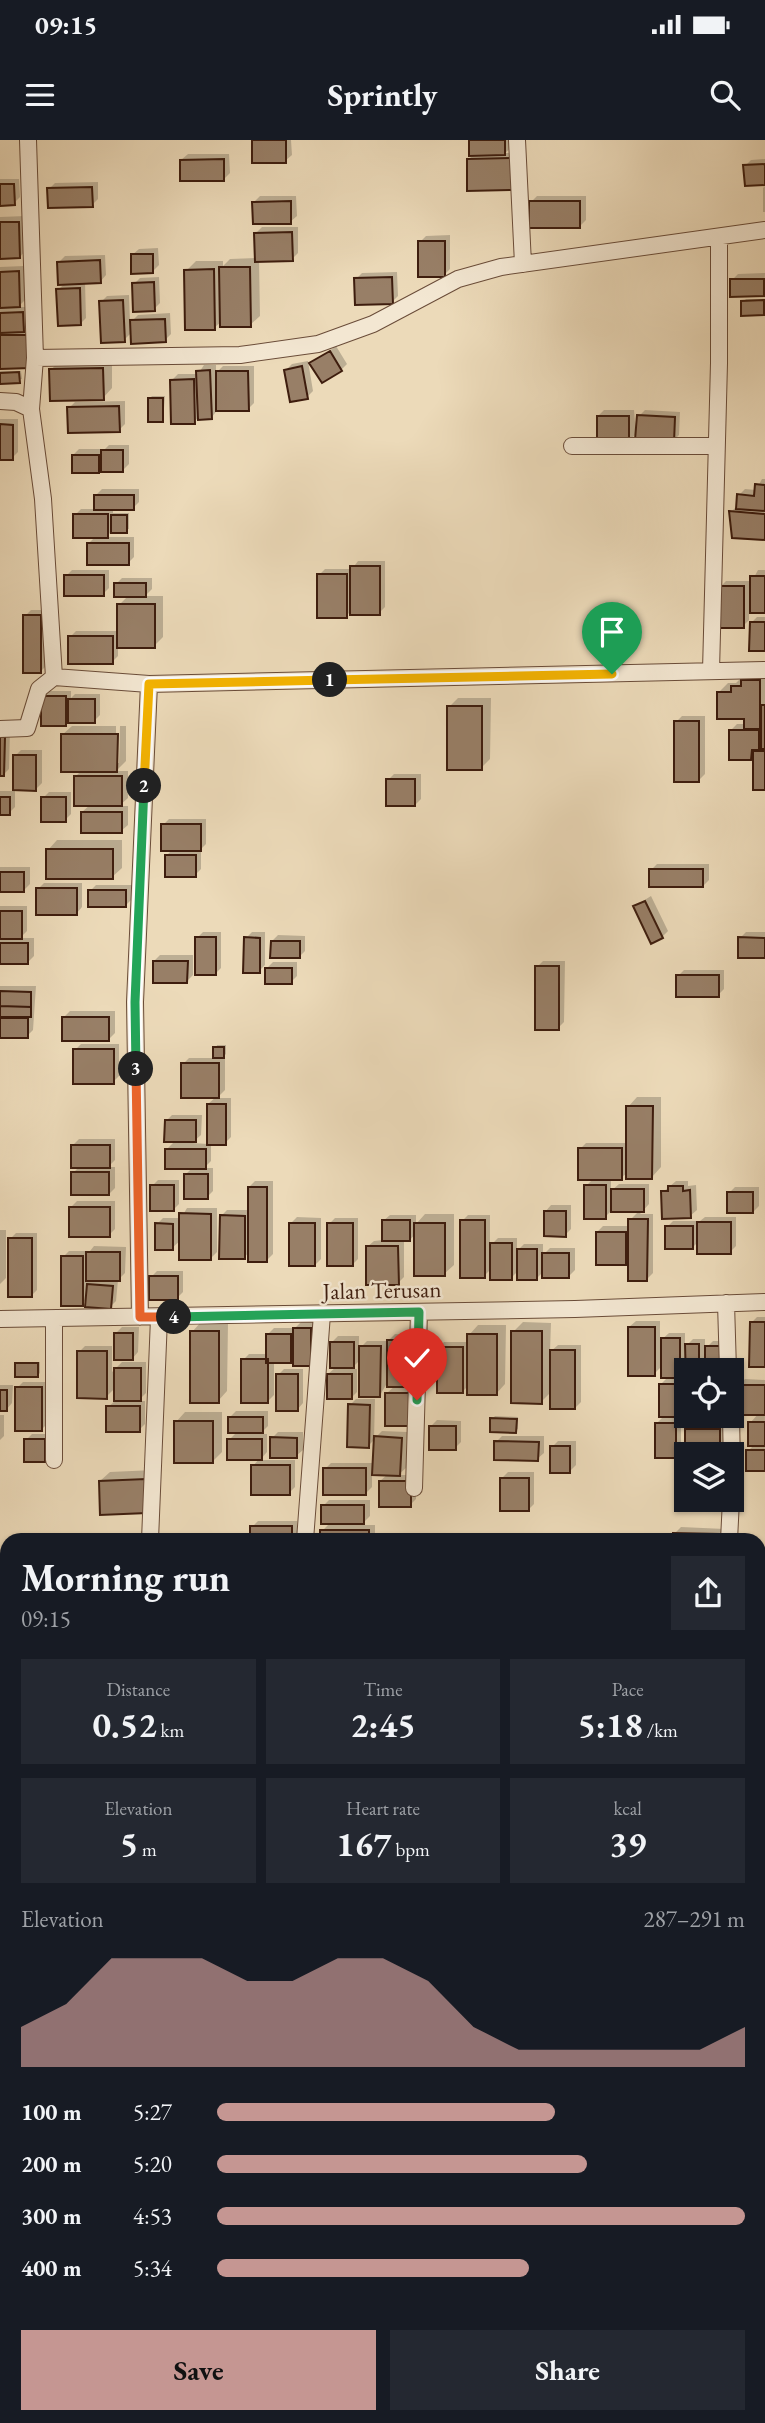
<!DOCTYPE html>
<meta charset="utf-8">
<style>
body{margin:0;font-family:"EB Garamond",serif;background:#242831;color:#f1f3f6;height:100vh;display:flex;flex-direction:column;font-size:26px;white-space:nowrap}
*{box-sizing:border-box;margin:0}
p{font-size:23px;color:#9ea1a6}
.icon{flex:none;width:38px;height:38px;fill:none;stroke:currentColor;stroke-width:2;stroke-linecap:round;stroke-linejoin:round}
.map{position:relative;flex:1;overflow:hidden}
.sheet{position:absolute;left:0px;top:1393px;width:766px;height:891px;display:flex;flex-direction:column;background:#171b24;border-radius:21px 21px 0 0;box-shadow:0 2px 5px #0004}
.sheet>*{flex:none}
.fabs{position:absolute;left:674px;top:1218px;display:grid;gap:14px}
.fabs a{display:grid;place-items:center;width:70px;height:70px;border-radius:0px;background:#171b24;box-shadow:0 2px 5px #0004;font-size:35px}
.pin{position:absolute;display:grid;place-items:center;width:60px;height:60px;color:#fff;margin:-72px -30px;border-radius:50% 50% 50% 0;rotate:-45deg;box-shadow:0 0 7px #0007}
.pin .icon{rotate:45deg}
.km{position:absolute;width:35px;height:35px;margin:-18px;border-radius:50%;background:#222;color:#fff;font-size:19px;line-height:35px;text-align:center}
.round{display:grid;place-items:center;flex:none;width:74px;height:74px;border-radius:0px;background:#242831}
.head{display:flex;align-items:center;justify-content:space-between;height:119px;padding:0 21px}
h1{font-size:38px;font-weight:700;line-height:52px}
.stats{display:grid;grid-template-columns:repeat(3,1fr);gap:10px;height:119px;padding:7px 21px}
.stats div{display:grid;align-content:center;border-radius:0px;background:#242831;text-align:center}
.stats b{font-size:35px;font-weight:700}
.stats small{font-size:19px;font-weight:400}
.stats p{font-size:19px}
.chart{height:196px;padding:14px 21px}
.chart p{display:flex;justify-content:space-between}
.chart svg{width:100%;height:126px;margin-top:7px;fill:#c59692;opacity:.7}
.button{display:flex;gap:14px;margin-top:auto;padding:14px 21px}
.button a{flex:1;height:80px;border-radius:0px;background:#c59692;color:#111;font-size:28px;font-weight:700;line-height:80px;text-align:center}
.button a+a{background:#242831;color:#f1f3f6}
ul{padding:0 21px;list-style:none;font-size:23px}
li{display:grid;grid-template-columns:112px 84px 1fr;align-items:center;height:52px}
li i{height:18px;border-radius:9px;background:#c59692}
.status{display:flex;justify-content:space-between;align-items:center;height:49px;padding:0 35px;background:#171b24;direction:ltr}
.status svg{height:19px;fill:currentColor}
header{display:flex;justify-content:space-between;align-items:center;height:91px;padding:0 21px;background:#171b24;font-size:32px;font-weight:700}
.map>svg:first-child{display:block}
.shadow{fill:#0003}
.building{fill:#987f67;stroke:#3e1d0e;stroke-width:2}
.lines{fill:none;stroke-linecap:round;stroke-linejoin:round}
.street-casing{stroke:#6a4c39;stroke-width:18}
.secondary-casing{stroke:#3e1d0e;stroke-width:25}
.street{stroke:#f3e7d2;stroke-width:16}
.secondary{stroke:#f3e7d2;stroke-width:23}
.split-1-casing{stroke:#fff;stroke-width:14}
.split-2-casing{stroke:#fff;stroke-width:14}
.split-3-casing{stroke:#fff;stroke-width:14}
.split-4-casing{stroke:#fff;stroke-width:14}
.split-5-casing{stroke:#fff;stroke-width:14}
.split-1{stroke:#f5b400;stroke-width:9}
.split-2{stroke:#f5b400;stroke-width:9}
.split-3{stroke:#22a559;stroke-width:9}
.split-4{stroke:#f0652b;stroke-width:9}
.split-5{stroke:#22a559;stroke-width:9}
.labels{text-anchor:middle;stroke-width:5;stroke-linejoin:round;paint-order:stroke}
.street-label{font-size:23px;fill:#3e1d0e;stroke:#f3e7d2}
</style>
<div class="status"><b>09:15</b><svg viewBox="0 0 49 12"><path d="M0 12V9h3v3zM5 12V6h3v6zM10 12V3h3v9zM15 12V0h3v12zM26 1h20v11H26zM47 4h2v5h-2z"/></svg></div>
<header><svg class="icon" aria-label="menu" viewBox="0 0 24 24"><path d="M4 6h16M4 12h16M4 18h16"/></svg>Sprintly<svg class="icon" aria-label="search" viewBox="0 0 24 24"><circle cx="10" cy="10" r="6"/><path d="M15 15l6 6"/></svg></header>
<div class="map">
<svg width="765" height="2283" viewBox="0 0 765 2283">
<rect width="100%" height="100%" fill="#ecdab9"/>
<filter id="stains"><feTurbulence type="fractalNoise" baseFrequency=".00286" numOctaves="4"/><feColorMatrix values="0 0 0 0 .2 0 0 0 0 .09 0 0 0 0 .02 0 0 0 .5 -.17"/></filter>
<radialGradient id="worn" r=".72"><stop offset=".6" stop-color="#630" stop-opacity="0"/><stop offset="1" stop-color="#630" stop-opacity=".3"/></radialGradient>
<!-- shadow -->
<path class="shadow" d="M254,0h37l1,15 -7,6z
M471,0h39l1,8 -6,5h12l-5,36 -44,-29 6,-6z
M188,14h41l1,19 -6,6 -43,-19z
M765,19v24l-20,-17 6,-6z
M0,39h19l1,18 -6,6 -14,1z
M98,42v17l-6,6 -43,-16 6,-6z
M765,46v26h-2v-24z
M260,56h36l1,20 -7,6 -36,-20z
M537,56h49v24l-6,6 -49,-24z
M25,76l1,34 -6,7h-20v-40z
M262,87h36v26l-6,6 -33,1 1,56 -10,9 -28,-4 -8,7 -28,-57 10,-10h27v5l7,-7 27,-1 -1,-25z
M450,95v34l-6,6 -24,-33 6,-6z
M158,108l1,17 -6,6 -21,-16 7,-6z
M105,115l1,20 -6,7h-15l1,36 -6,6 -22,-34 7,-7 -6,-21 6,-6z
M24,126l2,33 -8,8h10l1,17 -5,6 10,-1 -34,38v-33l3,-3h-3v-64z
M397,132l1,24 -6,6 -36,-23 6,-6z
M765,133l-1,21 -32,-14 6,-6z
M159,137l1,26 -6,6 -20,-25 6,-6z
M129,155l1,28 8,-8 32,-2 1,21 -6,6 -33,-8 -8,8 -23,-38 6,-6z
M746,159h19v13l-22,-10z
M336,206l11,18 -6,6 -30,-6z
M112,219v29l-9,10 -52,-28 9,-10z
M308,221l5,30 -6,6 -21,-27 6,-6z
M204,225h12v8l7,-7h31v37l-6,6h-30l-6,8 -14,1 -4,4 -22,-42 6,-6h20z
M0,231h21l1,8 -22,3z
M152,256h13l-2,24 -14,-21z
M125,261v23l-6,6 -50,-22 6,-6z
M604,270h30l2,24 -8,8 -30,-26z
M645,270l35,2 -1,23 -6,6 -34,-25z
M0,279h18v33l-6,6h-12z
M109,305h20v19l-6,6 -20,-4 -5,5 -25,-16 6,-6h26z
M762,339h3v60l-34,-27 6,-6 2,-11 6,-6 11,1z
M102,349h37v13l-6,6h-20v5h16v16l-17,2 -6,6h28v20l-6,6 -39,-20 7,-7 -21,-21 6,-6h15v-14z
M358,421h27v46l-6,6 -27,-3 -6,6 -27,-41 6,-6h27z
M72,430h37v18l-6,6 -37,-18z
M758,430h7v42h-16v8l-6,6 -23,-39 6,-6h26z
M122,438h30v11l-7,7h18v41l-9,9h-36v10l-6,6 -42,-25 6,-6h43v-26l10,-10 -13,-11z
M31,470h16v55l-6,6 -16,-55z
M757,477h8v33l-14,-27z
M765,531v117l-10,-34 -4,4 -20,-28 6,-6h9v-7l-27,-25 9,-9h8l6,-6z
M49,551h22v7l4,-4h25v21l-6,6h-25l-4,4 -22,-28z
M458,558h33l-1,61 -9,9 -32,-61z
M682,576h23v58l-6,6 -23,-58z
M72,586h44v37h3l1,-37h6v35l-10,10h12v27l-9,8h9v19l-7,6 -39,-19 9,-8 -16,-27 7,-7 -20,-35z
M0,592h10l-1,37 -6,6h-3z
M21,610h21v33l-6,6h-21v18l-6,6h-9v-22h15v-35z
M394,634h27v25l-6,6 -27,-25z
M49,652h22v22l-6,6 -22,-22z
M169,679h37v25l-5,5v20l-6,6 -29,-19 6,-6 -9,-25z
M57,700h65v28l-10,9 -64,-27z
M657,724h52v16l-6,6 -52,-16z
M0,727h30v17l-6,6h-24z
M44,743h38v24l-6,7 -38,-25z
M96,745h36v14l-6,6 -36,-14z
M651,756l17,35 -6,6 -27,-31z
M0,766h27v25l-7,7h14v18l-6,6h-28z
M203,792h18v36l-6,6 -18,-36z
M252,792h13v33l-6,6 -13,-33z
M746,792h19v25l-25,-19z
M278,795l27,1v15l-6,6 -27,-16z
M160,815h33v20l-6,6 -33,-20z
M543,821h22l-1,61 -6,6 -21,-61z
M273,822h24v14l-6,6 -24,-14z
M684,830h40v19l-6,6 -40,-19z
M0,846h36l-3,44 -6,6h-27z
M70,871h45v22l-6,6 -45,-22z
M81,904h38v32l-6,6 -38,-32z
M217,905h9v9l-4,4h3v32l-8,8h14v39l-6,6h-14v18l-7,7h9v23l-6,6 -21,-23 7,-7 -26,-18 8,-8 -9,-20 6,-6h30l-1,20 -9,8 16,1v-40l9,-8 -34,-32 6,-6h25z
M637,957h24v70l-9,10 -24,-5 -7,6h-10v13l8,-7h30v20l-9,10h13v59l-6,6 -17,-21 -5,5 -28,-31 6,-6h27v-6l10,-10 -29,1 -6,6 -19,-31 8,-8 -14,-29 6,-6h42v-36z
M79,999h36v21l-7,7h7v21l-6,6 -36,-21 7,-7 -7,-21z
M158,1040h21v24l-6,6 -21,-24z
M255,1041h18v73l-6,6 -18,-8 -5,6 -23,-42 6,-6h22v-23z
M676,1041h12v5l8,-1 1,25 -7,6 -27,-24z
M735,1047h24v19l-6,6 -24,-19z
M77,1061h38v28l-6,6 -38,-28z
M551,1065h20v24l-6,6 -20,-23z
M187,1068h30v44l-6,6 -30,-18 -9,8 -15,-24 6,-6h18z
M425,1074h29v51l-10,9 -28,-41 -6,7h-6v37l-6,6 -31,-36 7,-6 9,-1v-19l7,-6h26v9z
M468,1075h22v31l8,-8h19v13l7,-7h19v11l7,-7h25v22l-6,6 -25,-5 -7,7 -19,-7 -7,7 -19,-10 -8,8 -22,-55z
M297,1077l24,1v41l-6,6 -24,-42z
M705,1077h31v29l-6,6 -31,-11 -7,7 -25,-21 6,-6h27z
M335,1078h23v41l-6,6 -23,-41z
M0,1090h6v48l-6,6z
M16,1093h21v57l-6,6 -21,-57z
M94,1106l32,1 -1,26 -7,7 -2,21 -6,6 -22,-9 -6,6 -19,-47 6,-6h21z
M157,1131h26v21l-6,6 -26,-21z
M757,1177h8v48l-14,-42z
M636,1181h24v20l9,-8h16v14l8,-8h12v10l8,-8h16v29l-42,-2 -10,10h9v33l-5,5v34l-6,6 -18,-33 8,-8 -4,-31 8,-8 -7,-10 -8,8 -25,-47z
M201,1182l27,1 -1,68 -9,10 -26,-69z
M301,1182h16v36l-22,-1 -5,4h-16v34l-6,6 -25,-41 6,-6h19v-20l6,-6h21z
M523,1182l28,1 -1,29 8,-7h23v57l-6,6 -23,-17 -11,11 -28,-70z
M478,1185h28l-1,59 -9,10 -27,-9 -7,7 -24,-44 6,-6h25v-7z
M122,1187h17l-1,25 -6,7 -16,-26z
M395,1194l16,1v44l-9,8h13l-1,31 -27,-25 9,-8h-10l-6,10 -19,-36 -10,10h6v23l-6,6 -23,-24 8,-7 -4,-25 6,-6h21v13l8,-8h21z
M85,1206h27v26l10,-10h24v31l-8,8h7v23l-6,6 -31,-23 7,-6v-13l-9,9 -27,-45z
M19,1222h21v11l-3,3 -20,-12z
M284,1229h19v34l-6,7 -19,-35z
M745,1239l20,1v90l-17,-19 6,-6 -4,-22 9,-10 -20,-28z
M23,1242h25v41l-6,6 -25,-41z
M0,1245h13l-1,18 -6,7h-6z
M356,1259h19l-1,40 8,-8 25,1 -1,36 -8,7h18v24l-6,6 -30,-24 8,-7 -16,-1v14l-6,6 -41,-24 6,-6h43l2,-25 -8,8 -18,-41z
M236,1271h32v15l-8,8h7v18l-7,8h35v27l-6,6 -36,-27 7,-8 -31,-18 8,-8 -7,-15z
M185,1272h37v40l-9,9 -37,-39z
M0,1275h4v21l-4,4z
M495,1276l23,1v12l-3,2 -23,-12z
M437,1280l24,1v21l-6,6 -24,-22z
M693,1284h32v27l-3,3h-35v-24z
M278,1292h25v18l-7,6 -24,-18z
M32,1294h19v20l-6,6 -19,-20z
M502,1296h42v17l-7,6 -41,-17z
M558,1301h18v24l-6,6 -18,-24z
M154,1330l2,32 -56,-21 10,-9z
M508,1332h26v32l-6,6 -26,-32z
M329,1360h41v16l-9,9h14v15h-53v-9l9,-9 -8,-16z
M258,1381h39v19h-45v-13z
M681,1387l44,2 -1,11h-49v-7z
M760,1419h5v28h-5z
M0,1730h7v35h-7z
M0,1848h1l-1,45z
M760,1852l5,1v62h-5z
M760,2003h5v27h-5z
M760,2045h5v36h-5z
M4,2253h3v24h17v6h-24v-26z
M93,2277h38l-1,6h-37z
M323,2277h30v6h-30z
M360,2277h30v6h-30z"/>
<!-- building -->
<path class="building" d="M252,0h34v23h-34z
M469,0h36v15l-36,1z
M512,18l1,32 -46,1v-32z
M224,19v22h-44v-21z
M765,24v21l-20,1 -2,-21z
M0,44h14l1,21 -15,1z
M92,47l1,20 -45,1 -1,-20z
M291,61v23h-38l-1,-22z
M529,61h51v27h-51z
M0,82h19l1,36 -20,1z
M292,92l1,29 -38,1 -1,-29z
M418,101h27v36h-27z
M131,114h22v19l-22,1z
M100,120l1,23 -43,2 -1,-23z
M219,127h31l1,60h-31z
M214,129l1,61h-30l-1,-60z
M19,131l1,36 -20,1v-36z
M392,137l1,27 -38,1 -1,-27z
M730,139h34v17l-34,1z
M154,142l1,29 -22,1 -1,-29z
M80,148l1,37 -23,1 -2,-37z
M123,160l2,42 -24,1 -2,-42z
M764,160v15l-23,1v-15z
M23,172l1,20 -24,1v-20z
M165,179l1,23 -35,2 -1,-24z
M0,195h28l2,33 -30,1z
M330,211l12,20 -20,12 -13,-20z
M302,226l6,33 -18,3 -6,-32z
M103,228l1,32 -54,1 -1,-32z
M210,230l2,49 -14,1 -2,-49z
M216,231h32l1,40h-33z
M19,232l1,11 -20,1v-11z
M194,239l1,45h-24l-1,-44z
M148,258h15v24h-15z
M119,266l1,26 -52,1 -1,-26z
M637,275l38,2 -1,26 -39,-3z
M597,276h32v28h-32z
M0,284l13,1v35h-13z
M101,310h22v22h-22z
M72,315h27v18h-27z
M755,344l10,1v26l-29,-2 1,-15 17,2z
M94,355h40v15h-40z
M729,371l36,3v26l-33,-2z
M73,374h35v24h-35z
M111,375h16v18h-16z
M87,403h42v22h-42z
M350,426h30v49h-30z
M317,434h30v44h-30z
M64,435h40v21h-40z
M750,436h15v37h-15z
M114,443h32v14h-32z
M719,446h25v42h-25z
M117,464h38v44h-38z
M23,475h18v58h-18z
M750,482h15v29h-16z
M68,496h45v28h-45z
M741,540h19v49h-16v-10h-27v-27h14v-6h10z
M41,556h25v30h-25z
M68,559h27v24h-27z
M761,565h4v44h-4z
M447,566h35v64h-35z
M674,581h25v61h-25z
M729,590h30v20h-7l-1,10h-22z
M61,594h57l-1,38h-56z
M0,597h5l-1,39h-4z
M753,611h12v39h-12z
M13,615h23v36l-23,-1z
M74,636h48v30h-48z
M386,639h29v27h-29z
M0,657h10v18h-10z
M41,657h25v25h-25z
M81,672h41v21h-41z
M161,684h40v27h-40z
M46,709h67v30h-67z
M165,715h31v22h-31z
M649,729h54v18h-54z
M0,732h24v20h-24z
M36,748h41v27h-41z
M88,750h38v17h-38z
M645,761l18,37 -12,6 -18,-38z
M0,771h22v28h-22z
M195,797h21v38h-21z
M244,797l16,1v35h-17z
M738,797l27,1v20h-27z
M271,801h29v17h-30z
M0,803h28v21h-28z
M153,821h35l-1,22h-34z
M535,826h24v64h-24z
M265,828h27v16h-27z
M676,835h43v22h-43z
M0,851l31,1v15l-31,-1z
M0,866l31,1v10h-31z
M62,877h47v24h-47z
M0,878h28v20h-28z
M213,907h11v11h-11z
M73,909h41v35h-41z
M181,923h38v35h-38z
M207,964h19v41h-19z
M626,966h27l-1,73h-26z
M165,980h31v22h-32z
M71,1005h39v23h-39z
M578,1008h44v32h-44z
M165,1009h41v20h-41z
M71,1032h38v23h-38z
M184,1034h24v25h-24z
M150,1045h24v26h-24z
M584,1045h22v34h-22z
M668,1046h15v5l7,-1 1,28 -29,1 -1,-28h7z
M248,1047h19v75h-19z
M611,1049h33v23h-33z
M727,1052h26v21h-26z
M69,1067h41v30h-41z
M544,1071h22v26l-22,-1z
M179,1073l32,1v46h-32z
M220,1075l25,1v43h-26z
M628,1079h20l-1,62h-19z
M382,1080h28v21h-28z
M460,1080h25v58h-25z
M697,1082h34v32h-34z
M155,1083l18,1v26h-18z
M289,1083h26v43h-26z
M327,1083h26v43h-26z
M414,1083h31v53h-31z
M665,1086h28v23h-28z
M596,1092h30v33h-30z
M8,1098h24v59h-24z
M490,1103h22v37h-22z
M366,1106h32l1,39h-33z
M517,1109h20v31h-20z
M86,1112h34v29h-34z
M542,1113h27v25h-27z
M61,1116h22v50h-22z
M149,1136h29v24h-29z
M87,1144l26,2 -2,23 -26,-2z
M750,1182h15v45h-16z
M628,1187h27v49h-27z
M293,1188h18v38h-18z
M190,1191h29v72h-29z
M511,1191h31v73l-31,-1z
M114,1193h19v27h-19z
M266,1194h25v29h-25z
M467,1194h30v61h-30z
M661,1198h19v40h-19z
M387,1200h18v47h-18z
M330,1202h24v26h-24z
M685,1204h14v26h-13v12z
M359,1206h22l-1,51h-21z
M705,1206h19v24h-19z
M437,1207h26v46h-26z
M550,1210h25v59h-25z
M77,1211h30v48l-30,-1z
M241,1219h27v44h-27z
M15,1223h23v14h-23z
M114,1228h27v33h-27z
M276,1234h22v37h-22z
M327,1234h25v25h-25z
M659,1244h23v33h-23z
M737,1245h28v30h-28z
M15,1247h27v44h-27z
M0,1250h7v21h-7z
M385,1253h24v33h-24z
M348,1264l22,1 -1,43 -22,-1z
M106,1266h34v26h-34z
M228,1277h35v16h-35z
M490,1278l27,1 -1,14 -26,-1z
M174,1281h39v42h-39z
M748,1282h17v24h-17z
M655,1283h21v35h-21z
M429,1286h27v24h-27z
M685,1289h35v25h-34l-1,4z
M374,1296l28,2 -2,38 -28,-1z
M270,1297l27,1v20h-27z
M24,1299h21v23h-21z
M227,1299h35v21h-35z
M494,1301l45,1 -1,19 -44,-1z
M550,1306h20v27h-20z
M746,1310h19v21h-19z
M251,1325h39v30h-39z
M323,1328h43v27h-43z
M500,1338h29v33h-29z
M146,1339l1,34 -47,2 -1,-34z
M379,1341h32v26h-32z
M321,1365h43v19h-43z
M250,1386h42v14h-42z
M320,1390h49v10h-49z
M673,1393l46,1v6h-46z
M760,1424h5v25h-5z
M5,1470h2v42l-7,-1z
M0,1735h7v31h-7z
M760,1858h5v59l-5,-1z
M760,2009h5v23h-5z
M760,2050h5v32h-5z
M0,2258h7v19h12v6h-19z
M91,2277h35l-1,6h-34z
M267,2277h34v6h-34z
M321,2277h27v6h-27z
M358,2277h27v6h-27z
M435,2277h25v6h-25z"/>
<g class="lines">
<defs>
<path id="street" d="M28,0l7,218 -4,51
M517,0l6,124
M35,218l205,-3 78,-11 55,-20 85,-45 43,-12 264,-37
M0,261l16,1 15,7 12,90 11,178 95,7 616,-14
M572,306h144
M711,531l8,-308v-126
M0,589l27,-1 12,-39 15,-12
M726,1163l2,67
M140,1177l-5,-315 14,-318
M0,1179l575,-10 190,-7
M54,1179v141
M731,1276l1,50
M414,1348l5,-176
M150,1400l9,-222
M305,1400l17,-226
M729,1400l2,-40
M0,2238h7
M173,2283v-6
M306,2283l1,-6
M469,2283v-6"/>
<path id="secondary" d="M0,1798h7
M760,1824h5"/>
</defs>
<!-- street casing -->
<use href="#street" class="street-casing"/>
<!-- secondary casing -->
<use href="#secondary" class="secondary-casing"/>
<!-- street -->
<use href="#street" class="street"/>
<!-- secondary -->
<use href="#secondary" class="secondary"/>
</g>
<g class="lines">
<defs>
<path id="split-1" d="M330,540l282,-6"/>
<path id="split-2" d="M144,646l5,-102 181,-4"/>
<path id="split-3" d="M136,929l-1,-67 9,-216"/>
<path id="split-4" d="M136,929l4,248h34"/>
<path id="split-5" d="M174,1177l245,-5 -2,88"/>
</defs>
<!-- split-1 casing -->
<use href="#split-1" class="split-1-casing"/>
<!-- split-2 casing -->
<use href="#split-2" class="split-2-casing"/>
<!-- split-3 casing -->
<use href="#split-3" class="split-3-casing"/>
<!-- split-4 casing -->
<use href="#split-4" class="split-4-casing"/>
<!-- split-5 casing -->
<use href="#split-5" class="split-5-casing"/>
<!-- split-1 -->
<use href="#split-1" class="split-1"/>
<!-- split-2 -->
<use href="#split-2" class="split-2"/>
<!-- split-3 -->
<use href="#split-3" class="split-3"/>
<!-- split-4 -->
<use href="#split-4" class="split-4"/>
<!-- split-5 -->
<use href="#split-5" class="split-5"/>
</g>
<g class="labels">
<!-- street labels -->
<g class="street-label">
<text transform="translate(382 1150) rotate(-1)" y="8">Jalan Terusan</text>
</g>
</g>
<rect width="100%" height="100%" filter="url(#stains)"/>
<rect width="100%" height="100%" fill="url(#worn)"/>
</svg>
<div class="fabs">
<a><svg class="icon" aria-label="locate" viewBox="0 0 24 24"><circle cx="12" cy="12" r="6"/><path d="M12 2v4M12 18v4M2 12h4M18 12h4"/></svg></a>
<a><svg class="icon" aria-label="layers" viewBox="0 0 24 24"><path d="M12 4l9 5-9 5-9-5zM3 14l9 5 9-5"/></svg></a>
</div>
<div class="pin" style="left:612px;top:534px;background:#1e9e55"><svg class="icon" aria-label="arrive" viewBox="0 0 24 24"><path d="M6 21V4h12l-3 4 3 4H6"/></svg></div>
<div class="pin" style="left:417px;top:1260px;background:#d93025"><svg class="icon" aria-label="check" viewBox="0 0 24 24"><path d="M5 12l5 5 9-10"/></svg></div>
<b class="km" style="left:330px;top:540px">1</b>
<b class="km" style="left:144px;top:646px">2</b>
<b class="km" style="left:136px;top:929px">3</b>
<b class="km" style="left:174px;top:1177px">4</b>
<section class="sheet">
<div class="head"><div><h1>Morning run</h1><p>09:15</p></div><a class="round"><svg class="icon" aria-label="share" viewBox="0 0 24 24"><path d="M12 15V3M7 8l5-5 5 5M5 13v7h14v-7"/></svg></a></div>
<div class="stats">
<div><p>Distance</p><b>0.52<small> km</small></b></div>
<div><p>Time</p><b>2:45</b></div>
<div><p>Pace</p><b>5:18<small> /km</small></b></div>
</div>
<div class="stats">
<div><p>Elevation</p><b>5<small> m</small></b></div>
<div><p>Heart rate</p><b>167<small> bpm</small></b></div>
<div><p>kcal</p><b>39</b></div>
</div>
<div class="chart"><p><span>Elevation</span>287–291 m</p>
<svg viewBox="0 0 160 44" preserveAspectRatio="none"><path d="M0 44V30L10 22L20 6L30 6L40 6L50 14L60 14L70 6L80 6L90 14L100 30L110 38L120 38L130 38L140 38L150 38L160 30V44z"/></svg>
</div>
<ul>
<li><b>100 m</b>5:27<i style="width:64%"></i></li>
<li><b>200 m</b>5:20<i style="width:70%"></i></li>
<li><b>300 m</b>4:53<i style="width:100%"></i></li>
<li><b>400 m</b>5:34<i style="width:59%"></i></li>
</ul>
<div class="button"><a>Save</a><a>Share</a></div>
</section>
</div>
